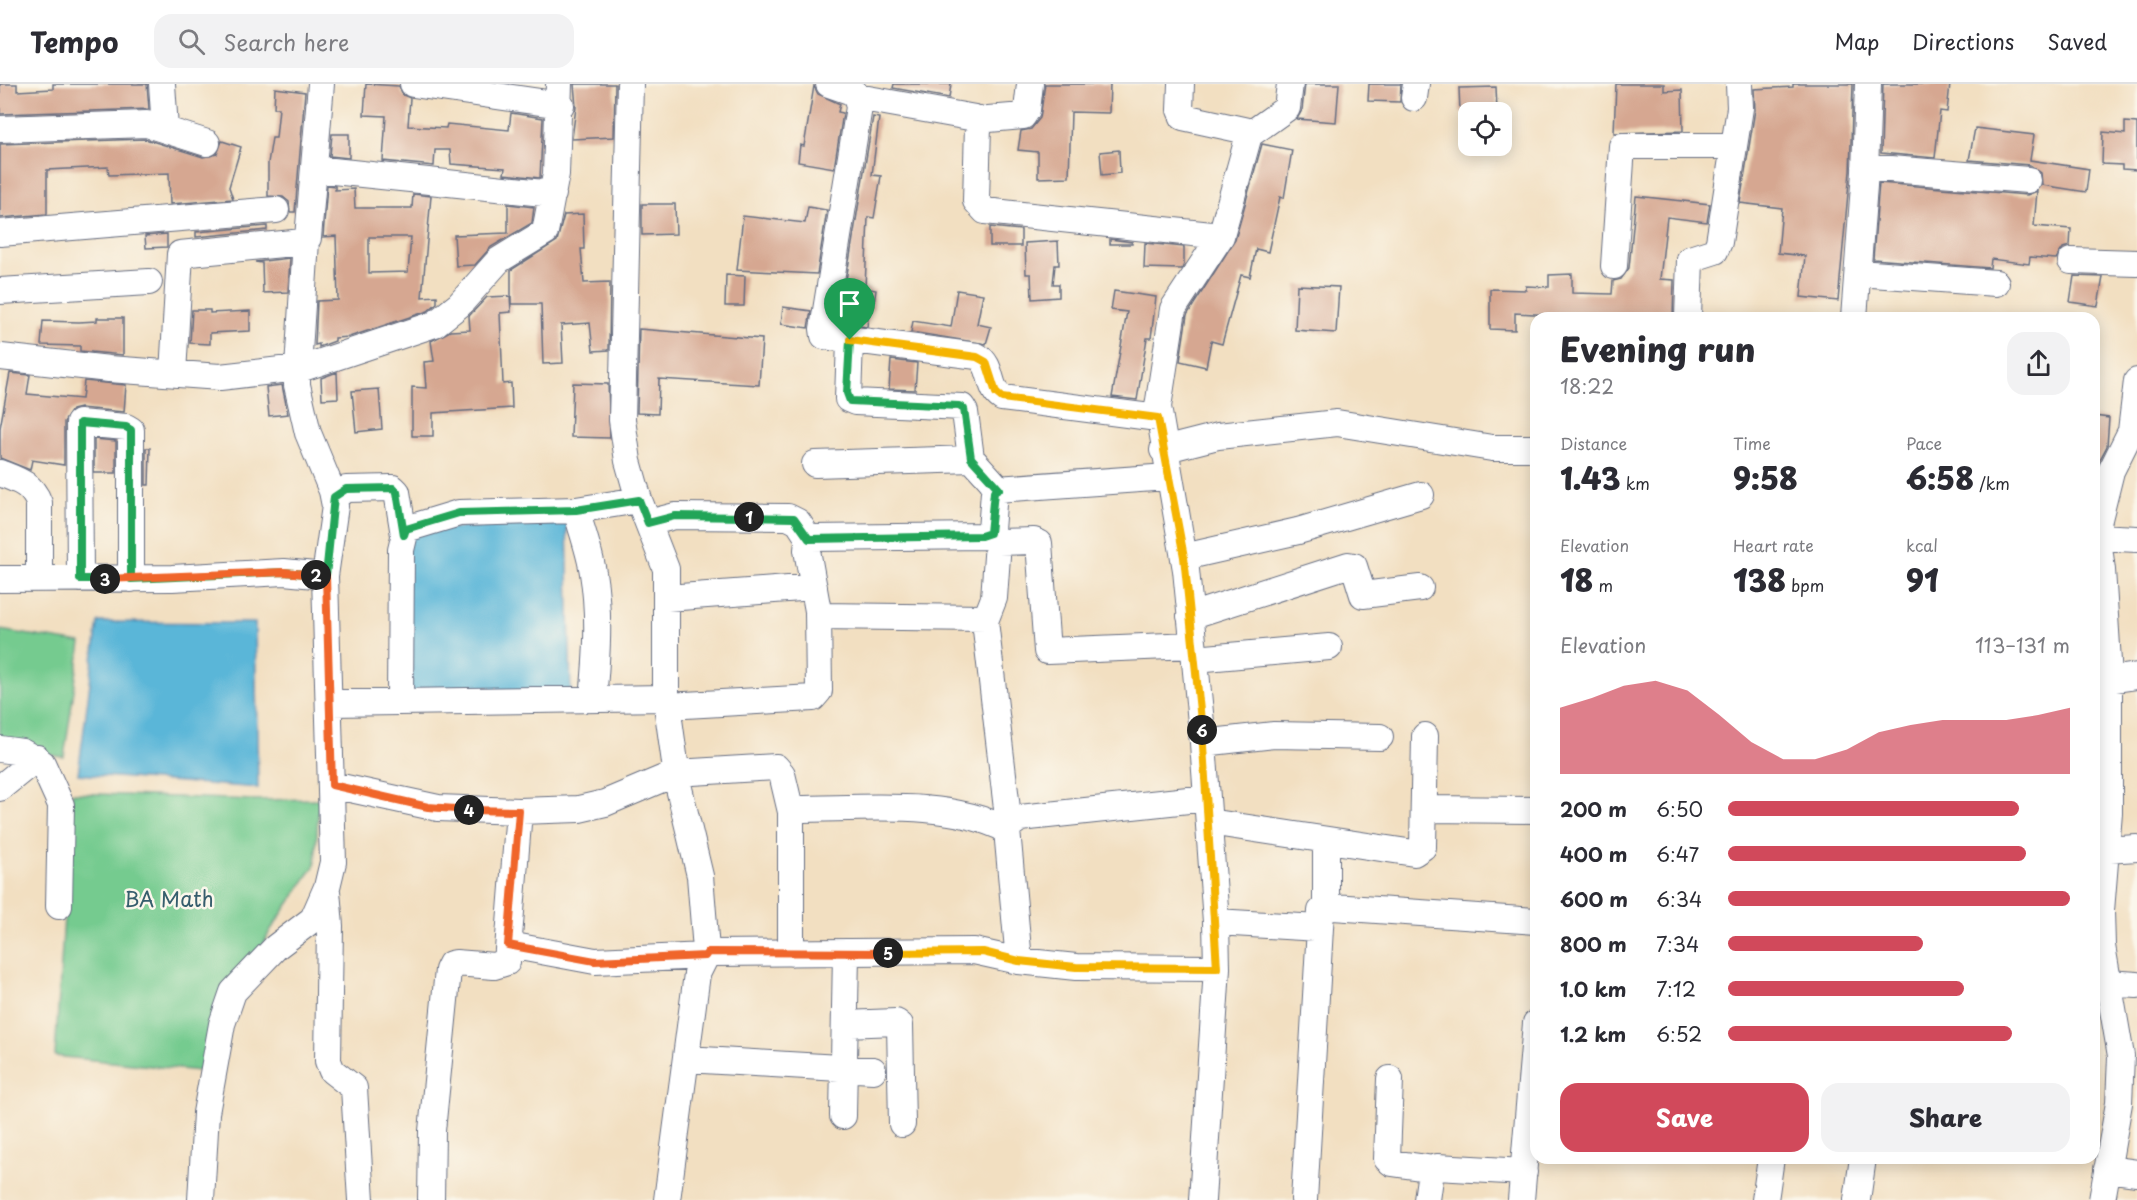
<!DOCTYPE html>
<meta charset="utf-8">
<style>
body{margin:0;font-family:"Playpen Sans",sans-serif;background:#f2f2f3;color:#2b2b33;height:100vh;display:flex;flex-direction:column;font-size:22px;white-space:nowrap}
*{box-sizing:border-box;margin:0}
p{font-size:20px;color:#7c7c81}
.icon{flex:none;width:33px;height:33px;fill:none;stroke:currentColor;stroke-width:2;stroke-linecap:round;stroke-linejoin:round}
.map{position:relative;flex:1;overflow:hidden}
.panel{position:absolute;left:1530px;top:228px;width:570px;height:852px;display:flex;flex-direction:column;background:#fff;border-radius:18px;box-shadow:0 3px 15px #0003}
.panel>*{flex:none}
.fabs{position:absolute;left:1458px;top:18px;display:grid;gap:12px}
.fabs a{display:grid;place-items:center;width:54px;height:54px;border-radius:12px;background:#fff;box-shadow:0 3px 15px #0003;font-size:30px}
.pin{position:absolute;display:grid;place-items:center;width:51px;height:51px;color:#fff;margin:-62px -26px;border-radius:50% 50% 50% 0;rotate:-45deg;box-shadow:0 0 6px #0007}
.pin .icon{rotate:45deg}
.km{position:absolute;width:30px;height:30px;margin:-15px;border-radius:50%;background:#222;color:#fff;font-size:16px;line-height:30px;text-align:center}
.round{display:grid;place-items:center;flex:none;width:63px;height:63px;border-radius:18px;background:#f2f2f3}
.head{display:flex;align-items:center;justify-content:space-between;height:102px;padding:0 30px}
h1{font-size:33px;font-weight:800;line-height:45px}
.figures{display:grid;grid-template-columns:repeat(3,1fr);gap:9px;height:102px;padding:6px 30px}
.figures div{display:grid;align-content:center}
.figures b{font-size:30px;font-weight:800}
.figures small{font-size:16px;font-weight:400}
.figures p{font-size:16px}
.chart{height:168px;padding:12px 30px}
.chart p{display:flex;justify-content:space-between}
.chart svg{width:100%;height:108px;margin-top:6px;fill:#d1495b;opacity:.7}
.action{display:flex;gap:12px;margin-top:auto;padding:12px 30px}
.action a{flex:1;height:69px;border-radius:18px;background:#d1495b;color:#fff;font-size:24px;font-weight:800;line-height:69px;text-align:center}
.action a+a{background:#f2f2f3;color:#2b2b33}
ul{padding:0 30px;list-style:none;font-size:20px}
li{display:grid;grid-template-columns:96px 72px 1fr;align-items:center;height:45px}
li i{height:15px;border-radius:8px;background:#d1495b}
header{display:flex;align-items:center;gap:36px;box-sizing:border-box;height:84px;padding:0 30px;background:#fff;border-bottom:2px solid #e1e1e2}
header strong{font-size:28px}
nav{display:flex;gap:33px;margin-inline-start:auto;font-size:21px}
.search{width:420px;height:54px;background:#f2f2f3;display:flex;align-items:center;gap:15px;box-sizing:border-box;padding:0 21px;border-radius:18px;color:#7c7c81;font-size:22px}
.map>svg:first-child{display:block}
.green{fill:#74cb8f;stroke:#487d76;stroke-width:1.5}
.water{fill:#5ab6d8;stroke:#3a729b;stroke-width:1.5}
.building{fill:#d6a791;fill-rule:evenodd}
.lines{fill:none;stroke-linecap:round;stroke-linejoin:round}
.minor-casing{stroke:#666d81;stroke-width:28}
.minor{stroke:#fff;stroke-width:26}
.split-1-casing{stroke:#fff;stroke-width:12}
.split-2-casing{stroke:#fff;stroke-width:12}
.split-3-casing{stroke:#fff;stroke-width:12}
.split-4-casing{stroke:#fff;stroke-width:12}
.split-5-casing{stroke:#fff;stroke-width:12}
.split-6-casing{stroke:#fff;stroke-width:12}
.split-7-casing{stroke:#fff;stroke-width:12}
.split-1{stroke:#22a559;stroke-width:8}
.split-2{stroke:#22a559;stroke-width:8}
.split-3{stroke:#22a559;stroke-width:8}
.split-4{stroke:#f0652b;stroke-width:8}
.split-5{stroke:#f0652b;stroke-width:8}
.split-6{stroke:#f5b400;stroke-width:8}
.split-7{stroke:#f5b400;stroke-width:8}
.labels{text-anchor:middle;stroke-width:5;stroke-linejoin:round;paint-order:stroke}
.park-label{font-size:21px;fill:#365e6d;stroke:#fbf7ec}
</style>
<header>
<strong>Tempo</strong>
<div class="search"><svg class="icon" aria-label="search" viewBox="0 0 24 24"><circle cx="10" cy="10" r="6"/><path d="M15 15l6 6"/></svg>Search here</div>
<nav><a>Map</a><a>Directions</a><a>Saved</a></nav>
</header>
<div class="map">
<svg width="2137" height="1116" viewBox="0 0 2137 1116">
<rect width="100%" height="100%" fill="#fbf7ec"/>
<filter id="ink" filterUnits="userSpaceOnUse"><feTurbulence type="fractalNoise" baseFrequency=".0167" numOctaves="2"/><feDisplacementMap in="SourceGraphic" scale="12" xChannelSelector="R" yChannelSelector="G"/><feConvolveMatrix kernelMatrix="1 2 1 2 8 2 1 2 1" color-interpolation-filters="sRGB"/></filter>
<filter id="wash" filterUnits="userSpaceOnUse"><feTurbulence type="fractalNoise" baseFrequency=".008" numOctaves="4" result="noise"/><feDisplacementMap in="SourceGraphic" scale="24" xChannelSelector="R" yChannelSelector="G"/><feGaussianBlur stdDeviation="1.35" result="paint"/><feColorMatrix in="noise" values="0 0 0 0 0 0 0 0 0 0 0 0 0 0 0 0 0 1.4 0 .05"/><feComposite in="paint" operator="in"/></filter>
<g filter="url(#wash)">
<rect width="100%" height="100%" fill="#f2dfc1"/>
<!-- green -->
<path class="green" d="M0,546l81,13 -17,114 -64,-9z
M72,709l182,7 65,-1 -4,66 -45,66 -71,140 -144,-15z"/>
<!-- water -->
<path class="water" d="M567,439l4,174 -165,4 2,-171z
M98,538l157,1 3,165 -180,-14z"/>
<g id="blocks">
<!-- building -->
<path class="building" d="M0,0h17v7l36,-2v-5h94l2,25 -149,5z
M366,0l33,2 4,9 7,3 -2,28 38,2 1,-4 62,6 2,-17 32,5 -3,60 -36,-4 1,-6 -54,-4 -1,-14h-15l-1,16 -51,-5 3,-45 -22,-1z
M574,0h41l-1,53 -42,2 4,-32z
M894,0h57l-2,14 -56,-10z
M1045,0h65l-1,29 -38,-1 -2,65 -31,1v-26l-20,-2 3,-19 10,-2 9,-11z
M1305,0h34l-3,38 -39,-3 5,-9z
M1369,0h32l-1,18 -32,-1z
M1616,0h48v7l18,-1 1,41 -69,2z
M1793,0h60l-3,87 -12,130 -37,-4 4,-41 -27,-3 4,-45 -42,-5 15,-93 -1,-21 39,-2z
M1883,0h67l-3,28 -7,-1 -5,47 -54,-5z
M814,2l4,8 22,10 -2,8 5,1 -9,55 -36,-6 2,-17 4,1z
M1496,3l1,25h-37l-1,-24z
M275,4l30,4 -10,120h-5l-1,-10 -6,-5 -15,-1v-33l4,-25h4l3,-30h-5z
M873,33l6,1 -7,57 9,1 -7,42 -6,-1 -3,71 11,2 -3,20h-4l-2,17 -28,-4z
M2125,38l12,1v47l-15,-1v-4l-20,-1 1,-32 22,2z
M1975,44l59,7 -4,25 59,9 -3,23 -44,-7 -1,-12 -11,-8 -61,-5z
M332,50h17v24l-19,-2z
M145,55l58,18 14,-3 5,-13 19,6 -12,40 4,12 -63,5 -1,-31 -60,2 -1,-8 -61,3v44l-47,4v-74z
M1262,60l30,6 -8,48 -4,-1 -12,55 -12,-3 -6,28 -9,-2 -19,69 -11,-3 -5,26 -26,-6 7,-46 48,-75z
M1119,66l1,23 -18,2 -2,-23z
M1879,99l148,12 10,-4 -3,35 37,3 -1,17 -7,2 -7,11 -26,-2 -1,7 -38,-5 -1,9 -117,-9z
M327,101l8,1v4l19,-1 1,19h57l1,-14 18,2 -9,101 15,-1v7l-9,8 -79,26 -14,1v3l-16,6v-3l-4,1 2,-44 21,-1 -2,-64 -13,1zM369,153h42l-3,35 -39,1z
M1636,112l74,8 -3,18 -40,-5 -7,62 14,1 -1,38h-123v-3l-35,-2v17l-25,-1v-40l36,1v-4l23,1v-12l23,-1v19l40,1 1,-13 8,-2 8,-11z
M508,120l26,3 -2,16 -41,24 -16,18 -19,1 -2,-31 54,-2z
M642,120h33l1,30 -34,1z
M808,123l19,3 -10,64 -80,-4 6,-54 62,7z
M583,130l1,35h-3l3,34 26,-1 -1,68 -16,1 -3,-28 -29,2 2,38 -20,1 -2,-60h-30v-34l46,-29 7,-26z
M267,142v4l-71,7v-5z
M990,143l31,3v16h-31z
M167,150v13l-21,1 -1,-12z
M1110,155l22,3v2h-22z
M1058,157l1,24h-4l-2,19h6v13l-27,2 -1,-25h-5l-1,-31z
M1145,159l39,4v17l-2,5 -38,-1z
M290,174l-2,34 -25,1 -1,-30 -7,-1z
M726,191l19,1 -1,30h-19z
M2074,192l29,1 -5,29 -28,-4z
M1297,201l42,2 -3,46 -41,-3z
M957,206l26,4 -6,30 14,3 -5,17 -75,-12 2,-11 38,6z
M1114,207l42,6 -5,41h-4l-10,62 -25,-3 15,-85 -16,-2z
M510,212l1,16 -11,1 3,71 8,-1 1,25 -79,5v23h-21v-49l14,1 -2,-26 10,-1 -3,-20 19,-10 20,-1 -1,-14 18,-19z
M783,223l28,4 -3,17 -27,-4z
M192,226h18v3l40,-2v20l-40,2v11l-20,-1z
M97,234h26v37l-43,-4v-5l-39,-1 2,-24 36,1 18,-1z
M639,245l123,10 -3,46 -100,-6 -1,35 -21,-1z
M891,276l26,3 -2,27 -26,-1z
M337,288l1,26 -16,1 -1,-21z
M10,289l20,2 -3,19 55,5 2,-18 42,4 -2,27 -44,-4 -8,2 -8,12v43l-32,-5 -2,10 -30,-12v-30z
M573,299l35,1 2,54 -39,-1z
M282,301l6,29 -19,2 -3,-29z
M379,305l3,40 -26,3 -4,-41z
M2094,332l15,2 -2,28 -10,19h-3z
M94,355l22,2v32h-22z
M146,364h4l-1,37h-3z"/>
</g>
</g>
<g filter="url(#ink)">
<use href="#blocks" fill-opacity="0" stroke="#666d81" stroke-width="1.5"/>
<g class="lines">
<defs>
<path id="minor" d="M162,0l3,45
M413,0l148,21
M630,0l-8,336 6,41 11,39 27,69v129l12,86 22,92 6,74 6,3 262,-2 45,10 57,6 141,1
M829,0l26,9 4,14 -36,222 1,7 153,20c17,9 10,33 25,42l156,20
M1181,0l-1,26 3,7 69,15
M857,13l118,21 3,7 -2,76 9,10 236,25
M1414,14l2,-14
M977,36l46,-4 4,-6 3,-26
M0,45l147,-5 60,19
M1865,83l163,13
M314,85l239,25
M0,149l276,-23
M2071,177l66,2
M1614,182l8,-120h112
M1858,189l138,10
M0,207l149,-9
M1688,234l2,-59 25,-8 4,-9 21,-134 -1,-24
M1854,234l11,-146 3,-88
M850,256l-2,59 7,3 107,5 3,5 6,46 28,31
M1,273l108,12 111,8 78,-9 8,-127
M173,289l7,-119 123,-12 5,-4 13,-154
M1163,366l55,-14 119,-13 155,25h44
M815,380l157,-5
M0,389c18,7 32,11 39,30v76
M334,413l12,-8 47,-1 4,4 7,43
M576,426l63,-10
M648,439l27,-7 113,1 10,5 11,17
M2094,451l4,4 4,31 7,107v136l-8,98 1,35 19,110 -2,47 -17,97
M2095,451l16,-64 20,-40 6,-50
M2097,453l40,2
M1184,473l114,-26 123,-36
M0,495l172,-1 112,-6 41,4
M80,495l-1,-156 47,4 5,3v149
M667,514l147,-11
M818,532l168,2
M1190,532l158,-51 6,1 9,29 57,-7
M1195,575l134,-12
M2109,596l28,-4
M400,618l1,-152 5,-21 53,-16 117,-3c6,21 14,42 17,63 7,42 4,83 0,126
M331,619l335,-5
M667,622l146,-8 6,-7 -1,-80 -11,-61 1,-9 3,-3 174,-2 6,-6 3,-38 3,-3 171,-12
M1203,659l71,-8 106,2
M0,665l22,3 20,11 19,42 -2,101
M332,701l106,23 81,3 60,-2 26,-6 71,-30 100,-6 6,7 9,38
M0,704l37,-30
M1424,725l112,1
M1209,738l205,31 9,-6 2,-111
M1009,742l-24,-205 9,-23 4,-56 36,-1 5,2 8,108 146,-6
M1005,745l15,-11 187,-20
M2106,766l31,-2
M327,807l3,35 -2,135 4,10 22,17 7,112
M1326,823v-67
M1216,838l103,6
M509,861l86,16 110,-5
M791,869v-141l6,-3c66,0 151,-10 210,21l12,131
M2109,899l28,2
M845,940l51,-2 4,3 2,99
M686,975l187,11
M1390,995l-3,80 5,4 42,6
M843,1032l3,-163
M2107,1085l30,4
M201,1116l5,-87 16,-89 11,-32 43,-45 37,-28 14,-32 6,-25 -8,-286 10,-70 -3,-15 -24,-58 -11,-48v-15l138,-46 24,-19 40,-45 46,-28 11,-58 3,-90
M431,1116l1,-69 16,-161 3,-6 5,-1 38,3 13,-4 12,-151
M667,1116l30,-226 11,-22
M1202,1116l15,-232 -1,-46 -13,-179 -17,-173 -28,-163 15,-98 48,-73 28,-101 38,-27 3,-24
M1304,1116l17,-289 5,-4h7l203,14
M1427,1116l4,-29 6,-4 87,5
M1521,1116l15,-177
M1765,1116l6,-42
M1857,1116l6,-42"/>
</defs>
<!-- minor casing -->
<use href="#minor" class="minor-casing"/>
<!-- minor -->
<use href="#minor" class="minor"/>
</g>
</g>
<g class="lines" filter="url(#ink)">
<defs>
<path id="split-1" d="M749,433l45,1 15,21 172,-3 9,-3 4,-41 5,-3 -28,-31 -7,-49 -5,-3 -109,-5 -3,-8 3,-53"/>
<path id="split-2" d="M316,491l10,1 8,-79 12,-8 47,-1 4,4 7,43 2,-6 53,-16 117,-3 63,-10 9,23 27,-7 74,1"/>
<path id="split-3" d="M105,495h-25v-156l46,4 5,3v149l153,-7 32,3"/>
<path id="split-4" d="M105,495l179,-7 42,4 6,209 96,22 41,3"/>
<path id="split-5" d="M469,726l50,1 -11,134 87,16 110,-5 3,-4 180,1"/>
<path id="split-6" d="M888,869l95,-1 36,9 57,6 141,1 -15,-238"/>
<path id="split-7" d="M850,256l127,17 9,5 10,31 6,5 156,20 26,139 18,173"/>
</defs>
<!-- split-1 casing -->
<use href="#split-1" class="split-1-casing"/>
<!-- split-2 casing -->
<use href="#split-2" class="split-2-casing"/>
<!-- split-3 casing -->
<use href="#split-3" class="split-3-casing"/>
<!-- split-4 casing -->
<use href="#split-4" class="split-4-casing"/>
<!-- split-5 casing -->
<use href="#split-5" class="split-5-casing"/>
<!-- split-6 casing -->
<use href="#split-6" class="split-6-casing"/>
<!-- split-7 casing -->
<use href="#split-7" class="split-7-casing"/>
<!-- split-1 -->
<use href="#split-1" class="split-1"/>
<!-- split-2 -->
<use href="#split-2" class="split-2"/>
<!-- split-3 -->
<use href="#split-3" class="split-3"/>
<!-- split-4 -->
<use href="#split-4" class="split-4"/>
<!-- split-5 -->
<use href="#split-5" class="split-5"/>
<!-- split-6 -->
<use href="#split-6" class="split-6"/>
<!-- split-7 -->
<use href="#split-7" class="split-7"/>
</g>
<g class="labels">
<!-- park labels -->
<g class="park-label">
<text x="169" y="823">BA Math</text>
</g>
</g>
</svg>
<div class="fabs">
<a><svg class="icon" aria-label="locate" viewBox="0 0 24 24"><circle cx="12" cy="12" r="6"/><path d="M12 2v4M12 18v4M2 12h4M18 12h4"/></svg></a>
</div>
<div class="pin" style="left:850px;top:256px;background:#1e9e55"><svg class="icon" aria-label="arrive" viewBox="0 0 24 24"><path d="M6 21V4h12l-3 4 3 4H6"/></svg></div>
<b class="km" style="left:749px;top:433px">1</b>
<b class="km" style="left:316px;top:491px">2</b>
<b class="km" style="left:105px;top:495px">3</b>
<b class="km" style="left:469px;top:726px">4</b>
<b class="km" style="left:888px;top:869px">5</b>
<b class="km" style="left:1202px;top:646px">6</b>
<section class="panel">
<div class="head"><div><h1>Evening run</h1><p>18:22</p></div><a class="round"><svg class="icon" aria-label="share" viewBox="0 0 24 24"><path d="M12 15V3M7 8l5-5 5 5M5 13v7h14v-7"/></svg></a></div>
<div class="figures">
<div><p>Distance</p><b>1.43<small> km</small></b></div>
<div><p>Time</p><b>9:58</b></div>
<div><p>Pace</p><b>6:58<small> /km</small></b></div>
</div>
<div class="figures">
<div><p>Elevation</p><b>18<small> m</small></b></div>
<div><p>Heart rate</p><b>138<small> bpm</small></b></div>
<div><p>kcal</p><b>91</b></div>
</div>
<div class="chart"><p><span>Elevation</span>113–131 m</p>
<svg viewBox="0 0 160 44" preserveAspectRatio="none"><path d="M0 44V17L10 13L20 8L30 6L40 10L50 20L60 31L70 38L80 38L90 34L100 27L110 24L120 22L130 22L140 22L150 20L160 17V44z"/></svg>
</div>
<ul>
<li><b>200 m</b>6:50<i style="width:85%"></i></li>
<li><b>400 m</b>6:47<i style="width:87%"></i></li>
<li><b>600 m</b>6:34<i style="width:100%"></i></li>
<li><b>800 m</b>7:34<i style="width:57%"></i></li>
<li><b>1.0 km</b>7:12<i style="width:69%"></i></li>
<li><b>1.2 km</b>6:52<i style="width:83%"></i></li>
</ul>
<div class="action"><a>Save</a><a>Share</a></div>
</section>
</div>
